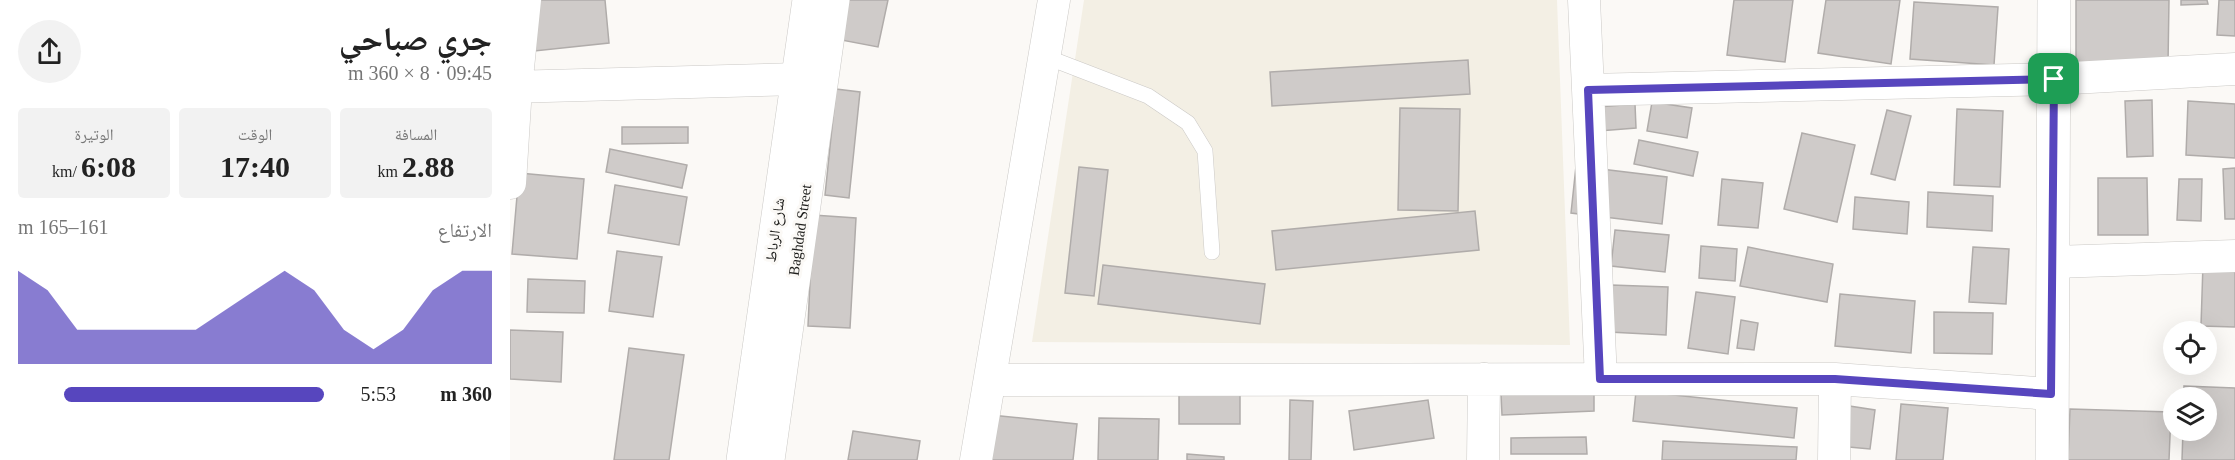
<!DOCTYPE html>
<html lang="ar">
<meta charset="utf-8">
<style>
body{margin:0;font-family:"Times New Roman","Noto Naskh Arabic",serif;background:#f2f2f2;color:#222;direction:rtl;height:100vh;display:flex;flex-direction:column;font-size:22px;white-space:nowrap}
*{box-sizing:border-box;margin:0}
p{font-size:20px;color:#767676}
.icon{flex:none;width:33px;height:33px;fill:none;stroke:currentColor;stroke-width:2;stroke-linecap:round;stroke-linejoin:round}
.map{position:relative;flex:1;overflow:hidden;direction:ltr}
.side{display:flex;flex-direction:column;background:#fff;width:510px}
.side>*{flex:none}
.tools{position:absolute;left:1653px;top:321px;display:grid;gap:12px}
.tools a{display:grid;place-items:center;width:54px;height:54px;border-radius:50%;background:#fff;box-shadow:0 6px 24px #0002;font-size:30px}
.pin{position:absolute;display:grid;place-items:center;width:51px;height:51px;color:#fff;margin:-26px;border-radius:12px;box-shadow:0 3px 9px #0006}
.round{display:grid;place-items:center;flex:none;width:63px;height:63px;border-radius:32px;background:#f2f2f2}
.head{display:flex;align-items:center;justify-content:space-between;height:102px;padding:0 18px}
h1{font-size:33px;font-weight:800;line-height:45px}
.metrics{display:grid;grid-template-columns:repeat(3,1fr);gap:9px;height:102px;padding:6px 18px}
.metrics div{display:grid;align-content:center;border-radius:6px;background:#f2f2f2;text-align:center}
.metrics b{font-size:30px;font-weight:800}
.metrics small{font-size:16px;font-weight:400}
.metrics p{font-size:16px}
.chart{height:168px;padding:12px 18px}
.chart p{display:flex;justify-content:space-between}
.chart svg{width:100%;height:108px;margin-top:6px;fill:#5746be;opacity:.7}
ul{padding:0 18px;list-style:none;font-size:20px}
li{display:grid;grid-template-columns:96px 72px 1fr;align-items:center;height:45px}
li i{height:15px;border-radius:8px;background:#5746be}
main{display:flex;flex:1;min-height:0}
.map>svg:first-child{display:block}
.built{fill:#f3efe4}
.building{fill:#cfcbc9;stroke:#b0acaa;stroke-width:1.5}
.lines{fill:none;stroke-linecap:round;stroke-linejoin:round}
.service-casing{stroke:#cbc9c6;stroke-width:16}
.minor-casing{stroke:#cbc9c6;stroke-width:33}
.tertiary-casing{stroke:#cbc9c6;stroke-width:34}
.service{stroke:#fff;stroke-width:15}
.minor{stroke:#fff;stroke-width:32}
.tertiary{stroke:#fff;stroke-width:33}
.route-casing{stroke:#fff;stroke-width:12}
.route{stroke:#5746be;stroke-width:8}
.labels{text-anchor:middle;stroke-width:6;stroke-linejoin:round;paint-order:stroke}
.street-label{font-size:15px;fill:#20201e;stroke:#fbf9f6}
</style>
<main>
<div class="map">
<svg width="1725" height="460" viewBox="0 0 1725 460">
<rect width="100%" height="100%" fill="#fbf9f6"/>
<!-- built -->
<path class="built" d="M574,0h473l13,345 -538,-3z"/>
<!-- building -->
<path class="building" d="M10,0h85l4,43 -84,9z
M334,0h44l-10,47 -42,-8z
M1224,0h59l-8,62 -58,-7z
M1316,0h74l-9,64 -73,-11z
M1566,0h93l-1,64h-92z
M1671,0h26l1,4 -27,1z
M1709,0h16v36l-18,-1z
M1404,2l84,5 -4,58 -84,-6z
M958,60l2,34 -198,12 -2,-34z
M326,89l24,3 -11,106 -24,-3z
M1642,100l1,56 -26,1 -2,-56z
M1678,101l47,3v54l-49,-3z
M1142,102l40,6 -5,30 -40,-7z
M1125,104l1,24 -37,3 -1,-24z
M890,108l60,1 -2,102 -60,-1z
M1447,109l46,2 -3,76 -46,-2z
M1377,110l24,6 -16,64 -24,-6z
M112,127h66v16l-66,1z
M1292,133l53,12 -18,77 -53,-13z
M1129,140l59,12 -5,24 -59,-12z
M100,149l77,16 -5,23 -76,-16z
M1066,166l91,11 -5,47 -91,-11z
M569,167l29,3 -14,126 -29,-3z
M1725,168v51h-10l-2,-50z
M9,173l65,6 -7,80 -65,-5z
M1588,178h49l1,57h-50z
M1212,179l41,4 -5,45 -40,-3z
M1669,179h23l-1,42 -24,-1z
M105,185l72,12 -8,48 -71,-12z
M1418,192l65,4 -1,35 -65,-4z
M1345,197l54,5 -2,32 -54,-5z
M965,211l4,39 -203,20 -4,-39z
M303,215l43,3 -6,110 -42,-2z
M1105,230l54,5 -4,37 -54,-6z
M1191,246l36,3 -2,32 -36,-3z
M1238,247l85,17 -6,38 -87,-16z
M1463,247l36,2 -3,55 -37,-2z
M107,251l45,6 -9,60 -44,-6z
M1693,264l32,1v62l-34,-1z
M593,265l162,19 -5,40 -162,-20z
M18,279l57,2 -1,32 -57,-1z
M1101,285l57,2 -2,48 -57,-3z
M1186,292l39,5 -7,57 -40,-6z
M1330,294l75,7 -4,52 -76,-7z
M1424,312l59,1 -1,41 -58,-1z
M1231,320l17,3 -4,27 -17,-2z
M0,330l53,2 -2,50 -51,-3z
M119,348l55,7 -15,105h-55z
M1674,386l51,2v72h-53l1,-30h23v-32h-22z
M669,389h61v35h-61z
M1084,390v21l-92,4 -1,-21z
M1126,391l161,17 -3,30 -161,-17z
M780,400l23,1 -2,59h-22z
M918,400l6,38 -80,12 -5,-39z
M1391,404l47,4 -5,52h-47z
M1333,405l32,5 -5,39 -32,-3z
M1560,409l101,3 -2,48h-101z
M481,415l86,9 -4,36h-87z
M589,418l60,1 -1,41h-60z
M343,431l67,10 -3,19h-69z
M1076,437l1,17h-76v-16z
M1153,441l134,6 -1,13h-134z
M677,454l37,3v3h-37z"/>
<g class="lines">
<defs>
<path id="service" d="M534,56l104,40 40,27 17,28 7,101"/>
<path id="minor" d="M1074,0l17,379
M0,87l287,-8
M1078,90l466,-11 181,-10
M0,183l6,-96 9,-87
M1544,262l181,-6
M480,380l845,-1 216,15
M466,460l78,-460
M973,460l1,-81
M1324,460l1,-81"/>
<path id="tertiary" d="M233,460l66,-460
M258,460l65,-460
M1542,460l2,-460"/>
</defs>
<!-- service casing -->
<use href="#service" class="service-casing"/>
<!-- minor casing -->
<use href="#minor" class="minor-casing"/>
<!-- tertiary casing -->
<use href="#tertiary" class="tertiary-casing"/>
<!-- service -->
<use href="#service" class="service"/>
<!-- minor -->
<use href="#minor" class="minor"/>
<!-- tertiary -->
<use href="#tertiary" class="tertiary"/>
</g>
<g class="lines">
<defs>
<path id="route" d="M1544,79l-3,315 -216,-15h-235l-12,-289z"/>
</defs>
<!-- route casing -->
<use href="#route" class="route-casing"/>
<!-- route -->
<use href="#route" class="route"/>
</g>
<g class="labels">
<!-- street labels -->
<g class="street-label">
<text transform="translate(265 230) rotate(-82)" y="5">شارع الرباط</text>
<text transform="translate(290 230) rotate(-82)" y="5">Baghdad Street</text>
</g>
</g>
</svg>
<div class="tools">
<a><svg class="icon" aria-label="locate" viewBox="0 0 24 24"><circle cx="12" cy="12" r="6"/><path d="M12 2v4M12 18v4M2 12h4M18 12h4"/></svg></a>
<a><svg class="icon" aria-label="layers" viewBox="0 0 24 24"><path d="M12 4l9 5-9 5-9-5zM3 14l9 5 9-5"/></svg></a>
</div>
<div class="pin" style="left:1544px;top:79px;background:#1e9e55"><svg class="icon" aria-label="arrive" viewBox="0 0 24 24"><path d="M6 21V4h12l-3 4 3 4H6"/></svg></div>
</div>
<section class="side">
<div class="head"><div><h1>جري صباحي</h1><p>09:45 · 8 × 360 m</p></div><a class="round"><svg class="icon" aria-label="share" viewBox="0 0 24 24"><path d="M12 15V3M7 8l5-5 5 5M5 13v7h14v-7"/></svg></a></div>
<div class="metrics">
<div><p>المسافة</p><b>2.88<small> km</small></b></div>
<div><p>الوقت</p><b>17:40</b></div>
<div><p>الوتيرة</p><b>6:08<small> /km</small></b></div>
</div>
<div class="chart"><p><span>الارتفاع</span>161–165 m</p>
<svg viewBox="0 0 160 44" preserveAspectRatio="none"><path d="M0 44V6L10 14L20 30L30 30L40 30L50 30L60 30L70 22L80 14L90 6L100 14L110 30L120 38L130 30L140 14L150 6L160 6V44z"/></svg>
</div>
<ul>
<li><b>360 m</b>5:53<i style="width:85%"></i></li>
</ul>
</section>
</main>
